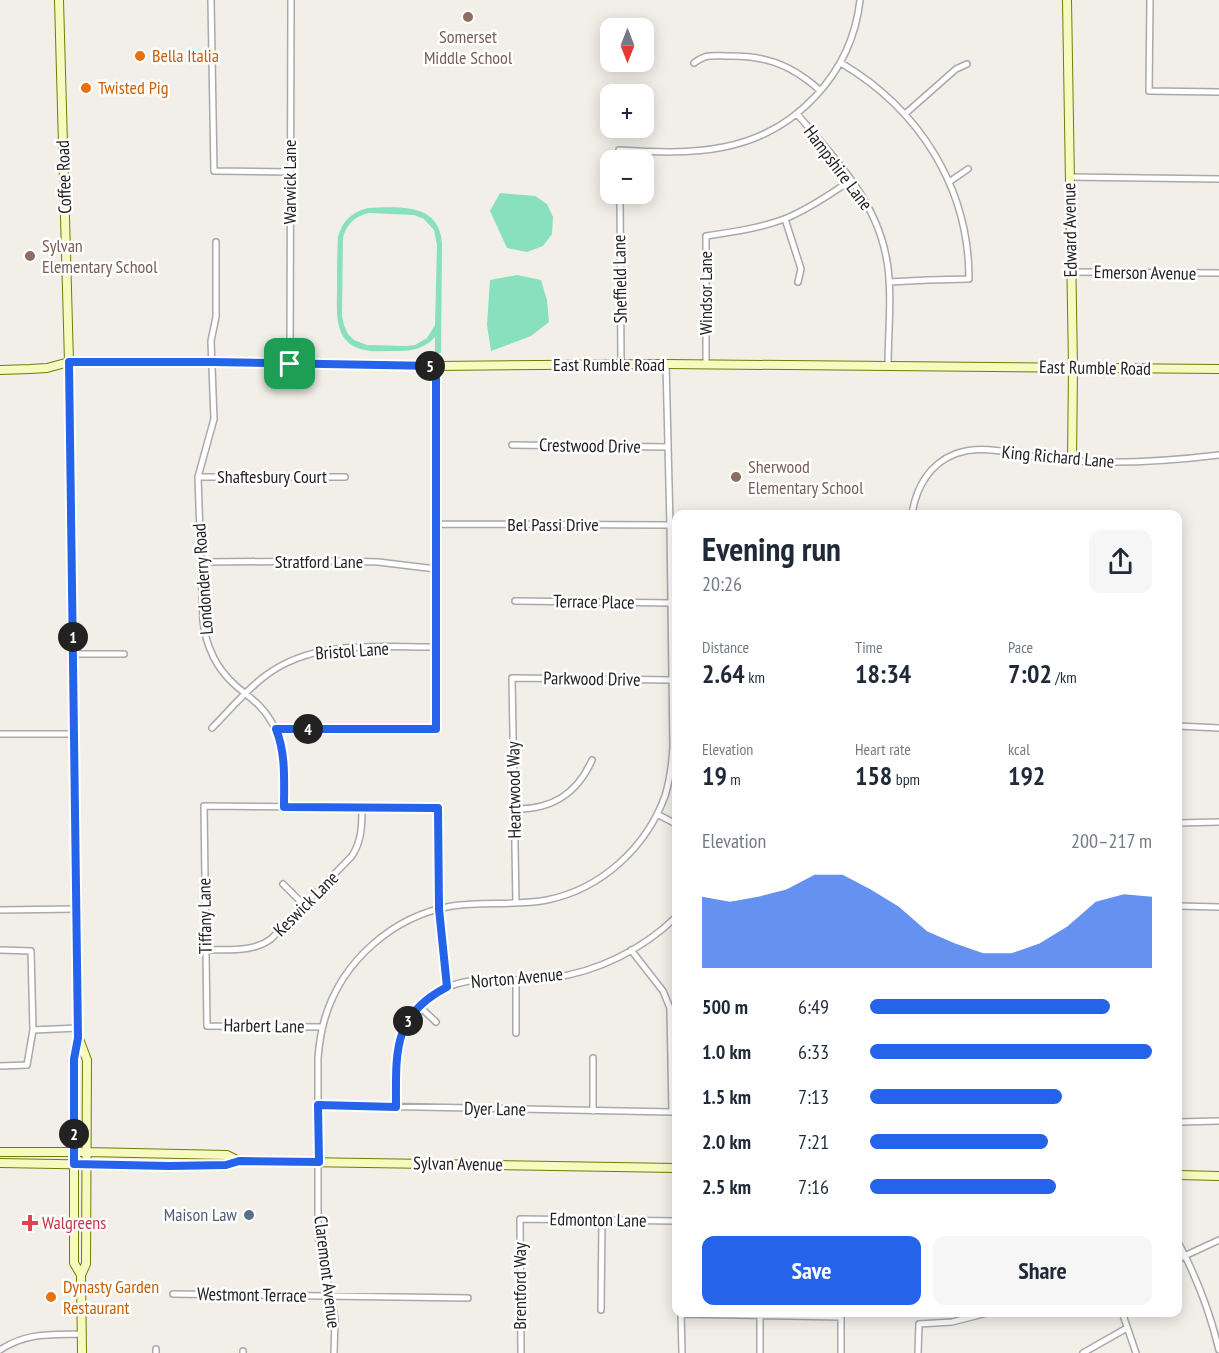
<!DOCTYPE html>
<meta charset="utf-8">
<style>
body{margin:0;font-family:"PT Sans Narrow",sans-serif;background:#f6f6f7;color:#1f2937;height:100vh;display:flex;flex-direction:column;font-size:22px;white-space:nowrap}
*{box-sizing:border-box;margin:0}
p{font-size:20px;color:#747a83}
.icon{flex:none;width:33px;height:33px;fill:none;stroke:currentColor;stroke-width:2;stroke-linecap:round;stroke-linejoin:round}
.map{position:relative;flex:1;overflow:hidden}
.panel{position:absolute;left:672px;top:510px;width:510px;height:807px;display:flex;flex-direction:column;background:#fff;border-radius:12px;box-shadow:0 3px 15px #0003}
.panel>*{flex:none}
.needle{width:39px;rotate:180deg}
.fabs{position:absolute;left:600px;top:18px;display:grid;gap:12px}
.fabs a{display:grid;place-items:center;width:54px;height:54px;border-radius:12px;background:#fff;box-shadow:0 3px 15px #0003;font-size:30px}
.pin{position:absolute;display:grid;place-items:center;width:51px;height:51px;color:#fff;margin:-26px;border-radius:12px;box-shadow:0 3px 9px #0006}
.km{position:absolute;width:30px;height:30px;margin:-15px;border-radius:50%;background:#222;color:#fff;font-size:16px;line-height:30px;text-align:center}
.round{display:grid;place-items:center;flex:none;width:63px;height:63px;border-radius:12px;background:#f6f6f7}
.head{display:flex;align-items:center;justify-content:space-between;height:102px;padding:0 30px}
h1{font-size:33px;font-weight:700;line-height:45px}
.figures{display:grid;grid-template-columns:repeat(3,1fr);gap:9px;height:102px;padding:6px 30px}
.figures div{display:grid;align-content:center}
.figures b{font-size:26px;font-weight:700}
.figures small{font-size:16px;font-weight:400}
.figures p{font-size:16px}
.chart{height:168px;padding:12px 30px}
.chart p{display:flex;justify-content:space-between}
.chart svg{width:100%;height:108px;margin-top:6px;fill:#2563eb;opacity:.7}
.button{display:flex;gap:12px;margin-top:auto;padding:12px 30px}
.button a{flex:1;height:69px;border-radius:12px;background:#2563eb;color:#fff;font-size:24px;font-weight:700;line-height:69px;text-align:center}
.button a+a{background:#f6f6f7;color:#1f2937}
ul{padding:0 30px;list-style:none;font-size:20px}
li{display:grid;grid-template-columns:96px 72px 1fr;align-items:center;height:45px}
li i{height:15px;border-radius:8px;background:#2563eb}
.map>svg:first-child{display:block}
.pitch{fill:#88e0be;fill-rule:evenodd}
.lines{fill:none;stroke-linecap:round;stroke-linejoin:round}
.street-casing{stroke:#a9a9a9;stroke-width:8}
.secondary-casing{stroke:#707d05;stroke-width:10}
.street{stroke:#fff;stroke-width:5}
.secondary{stroke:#f7fabf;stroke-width:8}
.route-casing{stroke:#fff;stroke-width:12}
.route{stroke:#2563eb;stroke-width:8}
.education-dot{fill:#8d6e63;stroke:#fff;stroke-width:2}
.food-dot{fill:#e8710a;stroke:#fff;stroke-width:2}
.service-dot{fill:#5c6f8a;stroke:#fff;stroke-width:2}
.health-dot{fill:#e0444e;stroke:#fff;stroke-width:2}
.labels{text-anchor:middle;stroke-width:5;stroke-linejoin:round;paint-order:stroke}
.education-label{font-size:18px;fill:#785e54;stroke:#fff;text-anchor:start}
.food-label{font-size:18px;fill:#c56008;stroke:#fff;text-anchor:start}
.street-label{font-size:18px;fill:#222;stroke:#fff}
.service-label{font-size:18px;fill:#4e5e75;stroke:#fff;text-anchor:end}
.health-label{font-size:18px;fill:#be3a42;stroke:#fff;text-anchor:start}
</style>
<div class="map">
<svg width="1219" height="1353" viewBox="0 0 1219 1353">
<rect width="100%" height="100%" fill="#f2efe9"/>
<!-- pitch -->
<path class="pitch" d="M500,193l35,3 12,8 6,13 -1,17 -9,12 -16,6 -20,-4 -17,-37z
M368,208c30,-1 72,-6 74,36l-1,109h-6v-16c-14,15 -28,14 -47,14 -7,0 -16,1 -23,-1 -32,-6 -28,-37 -28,-61 0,-17 0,-35 1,-52 4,-16 14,-25 30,-29zM369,213l45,2 10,4 10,11 3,15 -2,80 -8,13 -12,7 -9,1 -39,-1 -13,-5 -6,-6 -4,-9 -2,-9 1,-79c4,-13 12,-21 26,-24z
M517,275l24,5 6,20 2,22 -18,14 -40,15 -4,-26 3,-45z"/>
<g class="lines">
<defs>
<path id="street" d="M211,0l3,171 76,1
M1150,0l-1,91 70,1
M694,63c13,-10 20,-7 36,-7 25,0 46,4 67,17 9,6 16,10 23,18
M841,63c78,46 128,124 128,216l-41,1 -39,2
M797,114c37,43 78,85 89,142 7,33 2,75 2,110
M905,114l51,-45 11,-5
M619,160v-10c35,2 71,4 105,-3 72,-14 128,-74 136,-147
M1069,177l150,2
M949,182l19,-13
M620,194l1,170
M785,219l16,50 -3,13
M216,242v75l-5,24 3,78 -16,58 5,144c3,25 13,47 32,64 14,12 27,20 36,36 16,26 13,56 13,86
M1071,272l148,1
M290,364l1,-364
M706,365v-129c27,-4 55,-8 81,-18 23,-10 44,-24 64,-38
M512,445l156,2
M198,477h147
M912,514c4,-26 17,-50 43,-60 25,-10 56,-1 81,3 12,2 25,3 37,4 49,3 97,0 146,-6
M436,524l234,1
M202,562l143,-1 33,1 58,7
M515,601l157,2
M73,654h51
M1178,726l41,2
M212,728c17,-17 33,-37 53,-52 49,-37 112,-29 170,-29
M276,729h160v-363
M0,734h74
M514,809c38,1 63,-15 78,-49
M657,814l19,10
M1178,823l41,-1
M283,884l21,21
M516,903l-4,-225 160,2
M1178,906l41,1
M0,910l77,-1
M0,950l31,1 2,79 45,-2
M205,950c23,-1 47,3 66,-11l81,-83c10,-16 10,-31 10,-49
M516,981v52
M419,1006l17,16
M322,1027l-115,-1 -3,-220 234,2 1,101 8,78
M0,1066l27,-1 6,-35
M318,1105l354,7 -2,-104 -7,-17 -32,-41
M396,1107c0,-20 -2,-40 1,-59 7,-36 37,-62 73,-67 27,-3 54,1 81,-3 47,-6 92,-29 125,-61
M593,1111v-53
M1178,1122l41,-1
M1178,1242c18,34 32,70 41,108
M1178,1259l41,-19
M173,1294l295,4
M601,1310l1,-90
M681,1312l1,41
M841,1312v41
M1122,1312l14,41
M681,1314l160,3
M760,1316v37
M156,1349v4
M0,1350c27,-18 51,-15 82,-16
M243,1353v-2
M334,1353l1,-34 -17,-82v-179c1,-13 3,-27 7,-40 17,-57 68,-102 127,-112 31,-5 63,0 95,-6 54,-11 99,-52 118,-104 5,-16 7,-33 8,-49l-3,-222 -4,-161
M521,1353l-1,-134 156,2
M918,1353l1,-29 33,-2 39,-10
M1083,1353l44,-25"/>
<path id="secondary" d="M59,0l10,362 9,676 -4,21v204l7,12 1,78
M1067,0l6,368 -1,93
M0,370l30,-1 17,-1 22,-6 59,-1 308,5 230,-2 553,5
M79,1039l8,21 -1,204 -5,11
M0,1152h87l140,3 12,6
M0,1163l169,3 58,-1 12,-4 437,7
M1178,1175l41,1"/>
</defs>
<!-- street casing -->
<use href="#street" class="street-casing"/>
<!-- secondary casing -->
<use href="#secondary" class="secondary-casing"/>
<!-- street -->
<use href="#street" class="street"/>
<!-- secondary -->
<use href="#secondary" class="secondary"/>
</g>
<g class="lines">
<defs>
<path id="route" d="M69,362h143l224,4v363h-160c10,25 8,51 8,78l154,1 1,101 8,78c-55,28 -51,66 -51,120l-78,-2 1,57 -80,-1 -13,4 -57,1 -95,-2v-105l4,-21z"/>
</defs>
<!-- route casing -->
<use href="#route" class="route-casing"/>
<!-- route -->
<use href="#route" class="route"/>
</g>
<!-- markers -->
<g class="education-dot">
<circle cx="468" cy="17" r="6"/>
<circle cx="30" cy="256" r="6"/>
<circle cx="736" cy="477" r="6"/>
</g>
<g class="food-dot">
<circle cx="140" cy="56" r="6"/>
<circle cx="86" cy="88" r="6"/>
<circle cx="51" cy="1297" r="6"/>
</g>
<circle class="service-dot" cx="249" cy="1215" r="6"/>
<path class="health-dot" d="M27 1214h6v6h6v6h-6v6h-6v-6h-6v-6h6z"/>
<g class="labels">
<!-- education labels -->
<g class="education-label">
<text x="468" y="43" text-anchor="middle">Somerset<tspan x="468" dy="21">Middle School</tspan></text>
<text x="42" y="252">Sylvan<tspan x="42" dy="21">Elementary School</tspan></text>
<text x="748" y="473">Sherwood<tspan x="748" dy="21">Elementary School</tspan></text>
</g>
<!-- food labels -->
<g class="food-label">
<text x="152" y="62">Bella Italia</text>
<text x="98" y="94">Twisted Pig</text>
<text x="63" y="1293">Dynasty Garden<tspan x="63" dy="21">Restaurant</tspan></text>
</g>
<!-- street labels -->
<g class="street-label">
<text transform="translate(838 168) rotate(53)" y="6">Hampshire Lane</text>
<text transform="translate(64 177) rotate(-92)" y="6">Coffee Road</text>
<text transform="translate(290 182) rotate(-90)" y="6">Warwick Lane</text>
<text transform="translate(1070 230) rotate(-91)" y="6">Edward Avenue</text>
<text transform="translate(1145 273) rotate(1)" y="6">Emerson Avenue</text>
<text transform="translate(620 279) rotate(-91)" y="6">Sheffield Lane</text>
<text transform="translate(706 293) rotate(-90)" y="6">Windsor Lane</text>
<text x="609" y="371">East Rumble Road</text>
<text transform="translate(1095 368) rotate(1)" y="6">East Rumble Road</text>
<text transform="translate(590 446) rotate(1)" y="6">Crestwood Drive</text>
<text transform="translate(1058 457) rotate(5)" y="6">King Richard Lane</text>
<text x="272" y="483">Shaftesbury Court</text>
<text x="553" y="531">Bel Passi Drive</text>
<text x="319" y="568">Stratford Lane</text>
<text transform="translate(203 579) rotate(-94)" y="6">Londonderry Road</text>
<text transform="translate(594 602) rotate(1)" y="6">Terrace Place</text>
<text transform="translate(352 651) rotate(-4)" y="6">Bristol Lane</text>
<text transform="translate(592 679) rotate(1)" y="6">Parkwood Drive</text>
<text transform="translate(514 790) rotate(-91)" y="6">Heartwood Way</text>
<text transform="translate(306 904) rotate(-45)" y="6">Keswick Lane</text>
<text transform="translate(205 916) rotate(-91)" y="6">Tiffany Lane</text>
<text transform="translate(517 978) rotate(-5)" y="6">Norton Avenue</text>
<text transform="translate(264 1026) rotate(1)" y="6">Harbert Lane</text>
<text transform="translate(495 1109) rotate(1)" y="6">Dyer Lane</text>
<text transform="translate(458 1164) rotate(1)" y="6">Sylvan Avenue</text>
<text transform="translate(598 1220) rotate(1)" y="6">Edmonton Lane</text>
<text transform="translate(327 1272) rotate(83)" y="6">Claremont Avenue</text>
<text transform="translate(520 1286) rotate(-90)" y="6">Brentford Way</text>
<text transform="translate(252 1295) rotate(1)" y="6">Westmont Terrace</text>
</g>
<!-- service labels -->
<g class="service-label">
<text x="237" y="1221">Maison Law</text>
</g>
<!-- health labels -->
<g class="health-label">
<text x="42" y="1229">Walgreens</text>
</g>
</g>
</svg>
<div class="fabs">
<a><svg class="needle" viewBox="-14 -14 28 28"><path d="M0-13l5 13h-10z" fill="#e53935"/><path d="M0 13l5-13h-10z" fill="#747a83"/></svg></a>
<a>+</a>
<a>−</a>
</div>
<div class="pin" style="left:290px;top:364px;background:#1e9e55"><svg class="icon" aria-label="arrive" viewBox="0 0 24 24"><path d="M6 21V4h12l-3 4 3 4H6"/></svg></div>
<b class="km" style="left:73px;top:637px">1</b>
<b class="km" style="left:74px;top:1134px">2</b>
<b class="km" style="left:408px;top:1021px">3</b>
<b class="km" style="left:308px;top:729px">4</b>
<b class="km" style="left:430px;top:366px">5</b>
<section class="panel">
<div class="head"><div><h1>Evening run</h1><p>20:26</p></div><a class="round"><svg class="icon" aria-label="share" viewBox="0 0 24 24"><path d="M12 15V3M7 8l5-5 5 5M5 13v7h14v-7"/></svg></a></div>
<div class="figures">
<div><p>Distance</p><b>2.64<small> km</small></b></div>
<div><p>Time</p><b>18:34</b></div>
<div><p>Pace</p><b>7:02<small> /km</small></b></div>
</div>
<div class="figures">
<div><p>Elevation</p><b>19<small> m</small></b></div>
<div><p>Heart rate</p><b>158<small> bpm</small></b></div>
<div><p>kcal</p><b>192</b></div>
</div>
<div class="chart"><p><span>Elevation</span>200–217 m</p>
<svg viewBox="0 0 160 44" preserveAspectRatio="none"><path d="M0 44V15L10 17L20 15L30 12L40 6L50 6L60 12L70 19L80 29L90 34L100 38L110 38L120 34L130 27L140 17L150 14L160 15V44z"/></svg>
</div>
<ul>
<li><b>500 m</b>6:49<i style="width:85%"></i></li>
<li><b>1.0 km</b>6:33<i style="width:100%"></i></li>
<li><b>1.5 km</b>7:13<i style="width:68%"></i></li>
<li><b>2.0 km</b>7:21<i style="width:63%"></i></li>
<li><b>2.5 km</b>7:16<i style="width:66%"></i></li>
</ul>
<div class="button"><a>Save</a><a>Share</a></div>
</section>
</div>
